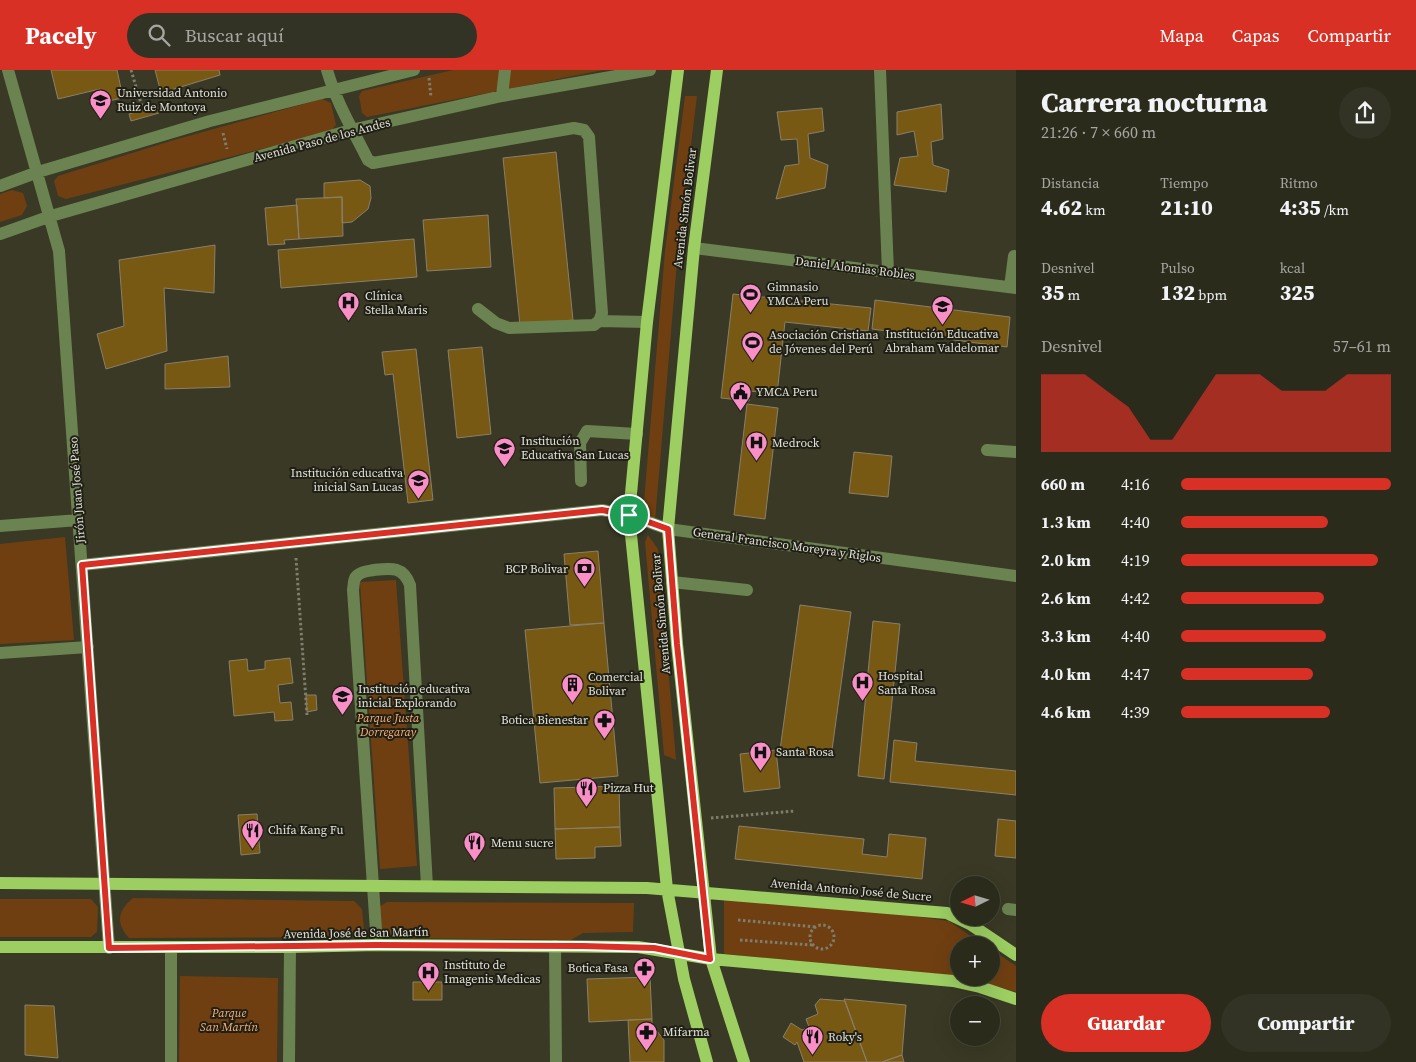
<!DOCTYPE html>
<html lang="es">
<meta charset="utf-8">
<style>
body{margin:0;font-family:"Source Serif 4",serif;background:#333325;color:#f1f3f6;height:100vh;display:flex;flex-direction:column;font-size:19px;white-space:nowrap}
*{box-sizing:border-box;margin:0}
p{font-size:16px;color:#a6a7a3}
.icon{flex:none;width:28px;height:28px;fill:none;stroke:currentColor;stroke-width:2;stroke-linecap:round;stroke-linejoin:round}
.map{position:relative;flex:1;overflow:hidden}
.sheet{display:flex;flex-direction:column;background:#2b2b1c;width:400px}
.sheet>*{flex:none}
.needle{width:32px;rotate:265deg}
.fabs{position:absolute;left:950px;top:806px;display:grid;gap:10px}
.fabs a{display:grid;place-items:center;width:50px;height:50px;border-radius:50%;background:#2b2b1c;box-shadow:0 5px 20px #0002,0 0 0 1px #47473b;font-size:25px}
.pin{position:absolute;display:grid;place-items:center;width:42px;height:42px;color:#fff;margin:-21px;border:2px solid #fff;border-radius:50%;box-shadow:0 1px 5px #0007}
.round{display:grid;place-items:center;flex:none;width:52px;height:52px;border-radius:26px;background:#333325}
.overview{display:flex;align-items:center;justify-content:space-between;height:85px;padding:0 25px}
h1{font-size:28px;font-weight:800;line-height:38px}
.stats{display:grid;grid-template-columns:repeat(3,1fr);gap:8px;height:85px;padding:5px 25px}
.stats div{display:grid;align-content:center}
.stats b{font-size:21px;font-weight:800}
.stats small{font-size:14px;font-weight:400}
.stats p{font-size:14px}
.chart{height:140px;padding:10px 25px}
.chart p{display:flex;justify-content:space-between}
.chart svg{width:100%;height:90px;margin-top:5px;fill:#d93025;opacity:.7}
.button{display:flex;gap:10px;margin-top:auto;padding:10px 25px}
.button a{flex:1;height:58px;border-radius:30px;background:#d93025;color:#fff;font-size:20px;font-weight:800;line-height:58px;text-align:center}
.button a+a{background:#333325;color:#f1f3f6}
ul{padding:0 25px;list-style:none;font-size:16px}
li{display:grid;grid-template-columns:80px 60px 1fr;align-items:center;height:38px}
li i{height:12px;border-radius:6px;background:#d93025}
header{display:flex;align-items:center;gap:30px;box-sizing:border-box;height:70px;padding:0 25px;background:#d93025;color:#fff}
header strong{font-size:24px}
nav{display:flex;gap:28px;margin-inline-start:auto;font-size:18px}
.search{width:350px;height:45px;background:#333325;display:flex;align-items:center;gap:12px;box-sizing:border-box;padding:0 18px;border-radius:28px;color:#a6a7a3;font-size:19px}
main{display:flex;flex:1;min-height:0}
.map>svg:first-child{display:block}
.green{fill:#6f3f11}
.building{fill:#785914;stroke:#8a7f6a}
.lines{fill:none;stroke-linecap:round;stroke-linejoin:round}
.path{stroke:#7e7e6e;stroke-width:3;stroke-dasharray:2.5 2.5;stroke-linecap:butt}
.minor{stroke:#6b8351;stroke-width:12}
.major{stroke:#9cce62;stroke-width:12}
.route-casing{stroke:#fff;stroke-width:10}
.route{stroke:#d93025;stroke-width:6}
.labels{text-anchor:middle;stroke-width:4;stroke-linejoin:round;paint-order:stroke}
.poi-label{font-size:12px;fill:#e1e1d5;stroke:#201f16;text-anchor:start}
.street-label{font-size:12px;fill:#e1e1d5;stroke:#201f16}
.park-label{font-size:12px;font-style:italic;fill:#fab075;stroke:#201f16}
</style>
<header>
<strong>Pacely</strong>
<div class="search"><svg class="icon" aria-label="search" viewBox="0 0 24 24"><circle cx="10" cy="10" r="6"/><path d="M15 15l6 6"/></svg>Buscar aquí</div>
<nav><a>Mapa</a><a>Capas</a><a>Compartir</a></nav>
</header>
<main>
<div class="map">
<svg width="1016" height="992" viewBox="0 0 1016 992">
<rect width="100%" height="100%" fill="#393925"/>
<!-- green -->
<path class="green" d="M453,0h150l-236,47 -5,-4 -3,-17 3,-5z
M685,26h12l-19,154 -23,271 -12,-8 22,-262z
M322,29l9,4 5,22 -5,6 -265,68 -8,-3 -4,-15 4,-5 116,-36z
M12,120l11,3 4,13 -5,9 -22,7v-28z
M648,465l10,14 18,211 -12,-5 -19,-213z
M65,467l9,103 -74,4v-100z
M396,510l21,286 -37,3 -20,-287z
M133,828l221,3 8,8 2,20 -8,8 -227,1c-14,-16 -11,-27 4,-40z
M724,828l174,16 51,7 35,24h-25v31l-235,-22z
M0,829h91l7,8 -1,25 -6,5h-91z
M387,832l247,1 -1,29 -50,1 -12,7 -184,-2 -7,-7 -1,-24z
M991,879l25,17v26l-50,-14h25z
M180,906l98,2 -1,84h-98z"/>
<!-- building -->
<path class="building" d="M51,0h66l6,28 -20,4 -3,-13 -42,10z
M155,0h64l1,5 -59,18z
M941,34l2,35 -12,3 2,23 16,5 -3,22 -52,-7 6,-27 18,-2 -4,-25 -17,4v-23z
M157,36l2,7 -28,8 -2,-7z
M822,38l2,23 -16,3 2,24 18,7 -3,23 -49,11 9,-33 14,-2 -2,-25 -16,1 -4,-28z
M556,82l17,168 -53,5 -17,-167z
M360,110l10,6 1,12 -3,11 -16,13 -10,1v-26l-18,1v-15z
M342,127l1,39 -44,3 -3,-40z
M297,135l2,34 -15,1 1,4 -17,1 -3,-37z
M488,145l3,52 -64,4 -4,-51z
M414,169l3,38 -136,11 -3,-38z
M215,175l-1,48 -50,-5 3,63 -61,18 -9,-35 27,-8 -5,-66z
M733,224l138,14 -3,23 -83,-9 -8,72 -27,-3 -1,10 -28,-3z
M875,230l135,17 -3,30 -135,-18z
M482,277l9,87 -34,4 -9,-88z
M416,279l17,151 -25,3 -15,-129 -8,1 -3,-23z
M228,286l2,31 -65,2v-25z
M747,334l31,4 -13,111 -31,-4z
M854,382l38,4 -4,41 -39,-4z
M598,481l6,72 -34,2 -6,-71z
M800,535l51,7 -20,145 -51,-7z
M873,551l27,3 -16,155 -26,-3z
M604,553l14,153 -78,7 -15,-153z
M290,588l3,25 -15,2 2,18 11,-1 2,18 -18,1 -1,-9 -40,4 -5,-55 18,-2 1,12 17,-2v-8z
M306,625h10l1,15 -10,2z
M894,670l23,3 -2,18 101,10v24l-126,-13z
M776,680l4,38 -36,4 -4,-38z
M619,716l1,41 -65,2 -1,-41z
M257,744l3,39 -19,2 -3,-40z
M998,749l18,2v37l-21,-2z
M739,756l125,13 -2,15 25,3 2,-23 37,4 -4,41 -187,-20z
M620,757l1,19 -26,1v11l-39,1 -1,-30z
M650,907l2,42 -63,3 -2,-43z
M413,912h29v18h-29z
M820,929l25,2 22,61h-63l-7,-20 -2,3 -12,-8 8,-14 11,7 7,-3 -3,-8 12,-5 -3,-9z
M844,929l62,6 -4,50 -20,7h-15z
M25,935l29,1 4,52 -33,-3z
M652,949v6l12,15v22h-34l-2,-42z
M902,985l2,7h-22z"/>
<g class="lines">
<!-- path -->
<path class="path" d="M131,0l12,40
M429,8l2,19
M223,63l4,16
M296,488l11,157
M711,748l84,-7
M738,850l78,7
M810 867a12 12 0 1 1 24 0a12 12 0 1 1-24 0Z
M740,870l72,5"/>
<!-- minor -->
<path class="minor" d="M8,0l51,181 50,697
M327,0c9,32 26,60 41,90l5,3 201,-35 10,2 5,7 13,176 -3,8 -5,4 -85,3 -13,-5 -18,-14
M880,0l8,202
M502,26l3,-26
M0,116l38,-14 172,-51 204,-51
M0,164l51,-18 300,-86 151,-34 148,-26
M694,178l322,40
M1010,217l4,-31
M599,251l48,1
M987,380l29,2
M581,411l-1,-38 7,-12 50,3
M0,456l79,-6
M82,495l520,-55 27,5 39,14 348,47
M672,512l75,8
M0,583l88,-6
M1008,839l8,1
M377,875l-24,-355c1,-6 0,-12 5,-15 4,-4 11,-4 16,-5 17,-2 29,-4 36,15l17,301
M555,876l1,116
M171,992v-115
M289,992l1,-115"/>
<!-- major -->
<path class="major" d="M678,0l-31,252 -18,193 38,374 17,90 23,83
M717,0l-23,178 -26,281 9,115 34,315 33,103
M0,813l647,5 300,25 23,11 46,31
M0,877h290l87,-2 261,2 73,12 242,22 27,6 36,12"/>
</g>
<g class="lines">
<defs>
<path id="route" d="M602,440l27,5 39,14 9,115 33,315 -56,-11 -71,-2 -206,-1 -268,3 -27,-383z"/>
</defs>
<!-- route casing -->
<use href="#route" class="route-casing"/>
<!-- route -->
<use href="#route" class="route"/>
</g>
<!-- icons -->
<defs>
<symbol id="university-pin" viewBox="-11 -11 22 30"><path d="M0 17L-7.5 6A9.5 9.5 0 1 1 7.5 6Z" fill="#fa8fc7" stroke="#201f16"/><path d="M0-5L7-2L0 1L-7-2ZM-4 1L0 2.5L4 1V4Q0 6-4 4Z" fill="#111"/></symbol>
<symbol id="stadium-pin" viewBox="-11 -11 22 30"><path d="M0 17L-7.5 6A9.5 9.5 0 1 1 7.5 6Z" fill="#fa8fc7" stroke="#201f16"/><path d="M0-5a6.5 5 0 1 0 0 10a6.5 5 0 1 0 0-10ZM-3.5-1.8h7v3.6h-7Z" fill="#111"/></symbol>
<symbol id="hospital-pin" viewBox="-11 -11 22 30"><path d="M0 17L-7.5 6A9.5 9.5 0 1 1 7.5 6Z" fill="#fa8fc7" stroke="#201f16"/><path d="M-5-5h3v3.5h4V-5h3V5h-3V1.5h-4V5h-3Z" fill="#111"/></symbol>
<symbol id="school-pin" viewBox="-11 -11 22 30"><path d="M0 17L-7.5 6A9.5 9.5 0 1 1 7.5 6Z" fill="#fa8fc7" stroke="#201f16"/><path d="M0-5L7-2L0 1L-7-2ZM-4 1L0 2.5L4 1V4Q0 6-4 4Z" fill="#111"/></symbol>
<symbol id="civic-pin" viewBox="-11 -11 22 30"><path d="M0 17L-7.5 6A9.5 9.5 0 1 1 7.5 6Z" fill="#fa8fc7" stroke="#201f16"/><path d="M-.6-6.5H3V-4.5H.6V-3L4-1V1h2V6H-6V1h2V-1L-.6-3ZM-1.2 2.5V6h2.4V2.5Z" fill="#111"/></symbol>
<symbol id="bank-pin" viewBox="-11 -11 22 30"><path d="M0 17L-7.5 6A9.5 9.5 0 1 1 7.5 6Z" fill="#fa8fc7" stroke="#201f16"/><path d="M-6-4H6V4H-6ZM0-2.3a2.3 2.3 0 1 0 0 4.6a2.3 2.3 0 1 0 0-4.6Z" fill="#111"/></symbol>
<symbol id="building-pin" viewBox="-11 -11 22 30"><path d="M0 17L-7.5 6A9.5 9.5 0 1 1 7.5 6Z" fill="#fa8fc7" stroke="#201f16"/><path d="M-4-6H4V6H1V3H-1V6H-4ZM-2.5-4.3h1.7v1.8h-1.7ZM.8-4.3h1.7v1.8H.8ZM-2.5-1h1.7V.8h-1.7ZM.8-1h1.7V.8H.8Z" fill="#111"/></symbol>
<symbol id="pharmacy-pin" viewBox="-11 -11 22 30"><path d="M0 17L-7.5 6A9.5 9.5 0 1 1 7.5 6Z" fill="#fa8fc7" stroke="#201f16"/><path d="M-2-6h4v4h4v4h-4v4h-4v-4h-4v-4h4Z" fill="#111"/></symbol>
<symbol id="restaurant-pin" viewBox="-11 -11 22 30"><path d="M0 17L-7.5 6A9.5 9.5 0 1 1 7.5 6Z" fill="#fa8fc7" stroke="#201f16"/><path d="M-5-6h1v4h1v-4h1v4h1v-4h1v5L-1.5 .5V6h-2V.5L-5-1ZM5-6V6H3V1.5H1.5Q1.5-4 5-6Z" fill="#111"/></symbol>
</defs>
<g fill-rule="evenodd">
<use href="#university-pin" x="88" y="18" width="25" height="34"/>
<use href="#stadium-pin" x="738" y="212" width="25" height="34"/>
<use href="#hospital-pin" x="336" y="220" width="25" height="34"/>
<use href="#school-pin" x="930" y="224" width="25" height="34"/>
<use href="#stadium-pin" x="740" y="260" width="25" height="34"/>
<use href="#civic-pin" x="728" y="310" width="25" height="34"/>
<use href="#hospital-pin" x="744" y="360" width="25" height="34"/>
<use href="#school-pin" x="492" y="366" width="25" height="34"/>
<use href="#school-pin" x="406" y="398" width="25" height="34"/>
<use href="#bank-pin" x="572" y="486" width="25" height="34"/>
<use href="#hospital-pin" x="850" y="600" width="25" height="34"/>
<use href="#building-pin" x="560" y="602" width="25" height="34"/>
<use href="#school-pin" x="330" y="614" width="25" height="34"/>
<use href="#pharmacy-pin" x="592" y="638" width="25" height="34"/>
<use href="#hospital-pin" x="748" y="670" width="25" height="34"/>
<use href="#restaurant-pin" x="574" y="706" width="25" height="34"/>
<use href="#restaurant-pin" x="240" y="748" width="25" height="34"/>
<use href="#restaurant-pin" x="462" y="760" width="25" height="34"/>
<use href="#pharmacy-pin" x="632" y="886" width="25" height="34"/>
<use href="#hospital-pin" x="416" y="890" width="25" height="34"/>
<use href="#pharmacy-pin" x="634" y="950" width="25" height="34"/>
<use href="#restaurant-pin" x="800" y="954" width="25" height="34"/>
</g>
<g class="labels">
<!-- poi labels -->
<g class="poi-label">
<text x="117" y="27">Universidad Antonio<tspan x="117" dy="14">Ruiz de Montoya</tspan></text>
<text x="767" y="221">Gimnasio<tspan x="767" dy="14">YMCA Peru</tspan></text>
<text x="365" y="230">Clínica<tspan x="365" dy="14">Stella Maris</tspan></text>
<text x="942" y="268" text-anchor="middle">Institución Educativa<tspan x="942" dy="14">Abraham Valdelomar</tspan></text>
<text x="769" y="269">Asociación Cristiana<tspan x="769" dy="14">de Jóvenes del Perú</tspan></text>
<text x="756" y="326">YMCA Peru</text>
<text x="521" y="375">Institución<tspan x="521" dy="14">Educativa San Lucas</tspan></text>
<text x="772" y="377">Medrock</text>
<text x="403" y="407" text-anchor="end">Institución educativa<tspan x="403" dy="14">inicial San Lucas</tspan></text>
<text x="568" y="503" text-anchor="end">BCP Bolivar</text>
<text x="878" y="610">Hospital<tspan x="878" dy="14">Santa Rosa</tspan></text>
<text x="588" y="611">Comercial<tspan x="588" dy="14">Bolivar</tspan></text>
<text x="358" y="623">Institución educativa<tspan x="358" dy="14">inicial Explorando</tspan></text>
<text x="588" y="654" text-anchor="end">Botica Bienestar</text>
<text x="776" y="686">Santa Rosa</text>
<text x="603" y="722">Pizza Hut</text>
<text x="268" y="764">Chifa Kang Fu</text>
<text x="491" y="777">Menu sucre</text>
<text x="444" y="899">Instituto de<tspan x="444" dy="14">Imagenis Medicas</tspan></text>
<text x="628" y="902" text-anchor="end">Botica Fasa</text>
<text x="663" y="966">Mifarma</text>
<text x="828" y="971">Roky's</text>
</g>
<!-- street labels -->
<g class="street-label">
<text transform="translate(322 70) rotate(-15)" y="4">Avenida Paso de los Andes</text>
<text transform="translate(685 138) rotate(-83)" y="4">Avenida Simón Bolivar</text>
<text transform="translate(855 198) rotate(7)" y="4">Daniel Alomias Robles</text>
<text transform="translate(77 420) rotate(-94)" y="4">Jirón Juan José Paso</text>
<text transform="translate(787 475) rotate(8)" y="4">General Francisco Moreyra y Riglos</text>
<text transform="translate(661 544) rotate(-95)" y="4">Avenida Simón Bolivar</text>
<text transform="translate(851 820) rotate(5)" y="4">Avenida Antonio José de Sucre</text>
<text transform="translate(356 863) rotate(-1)" y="4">Avenida José de San Martín</text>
</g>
<!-- park labels -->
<g class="park-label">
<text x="388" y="652">Parque Justa<tspan x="388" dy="14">Dorregaray</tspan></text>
<text x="229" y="947">Parque<tspan x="229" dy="14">San Martín</tspan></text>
</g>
</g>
</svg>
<div class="fabs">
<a><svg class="needle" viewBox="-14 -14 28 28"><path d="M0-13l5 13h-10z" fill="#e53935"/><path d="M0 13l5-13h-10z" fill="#a6a7a3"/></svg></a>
<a>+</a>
<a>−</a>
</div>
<div class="pin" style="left:629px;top:445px;background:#1e9e55"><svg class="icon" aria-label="arrive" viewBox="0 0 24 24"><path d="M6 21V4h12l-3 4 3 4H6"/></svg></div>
</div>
<section class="sheet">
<div class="overview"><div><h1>Carrera nocturna</h1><p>21:26 · 7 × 660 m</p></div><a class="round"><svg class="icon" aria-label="share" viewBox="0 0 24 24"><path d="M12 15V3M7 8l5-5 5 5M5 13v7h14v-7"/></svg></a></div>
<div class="stats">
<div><p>Distancia</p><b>4.62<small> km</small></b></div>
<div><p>Tiempo</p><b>21:10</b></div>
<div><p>Ritmo</p><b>4:35<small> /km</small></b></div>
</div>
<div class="stats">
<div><p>Desnivel</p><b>35<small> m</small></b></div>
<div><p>Pulso</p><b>132<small> bpm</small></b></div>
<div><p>kcal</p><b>325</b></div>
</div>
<div class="chart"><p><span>Desnivel</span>57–61 m</p>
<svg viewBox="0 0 160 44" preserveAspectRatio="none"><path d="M0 44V6L10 6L20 6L30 14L40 22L50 38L60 38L70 22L80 6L90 6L100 6L110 14L120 14L130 14L140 6L150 6L160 6V44z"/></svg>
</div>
<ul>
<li><b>660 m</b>4:16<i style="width:100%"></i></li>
<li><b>1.3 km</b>4:40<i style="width:70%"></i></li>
<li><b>2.0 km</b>4:19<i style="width:94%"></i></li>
<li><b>2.6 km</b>4:42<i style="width:68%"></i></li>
<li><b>3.3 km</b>4:40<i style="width:69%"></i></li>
<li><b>4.0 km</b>4:47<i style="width:63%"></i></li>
<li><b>4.6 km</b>4:39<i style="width:71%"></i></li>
</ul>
<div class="button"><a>Guardar</a><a>Compartir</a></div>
</section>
</main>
